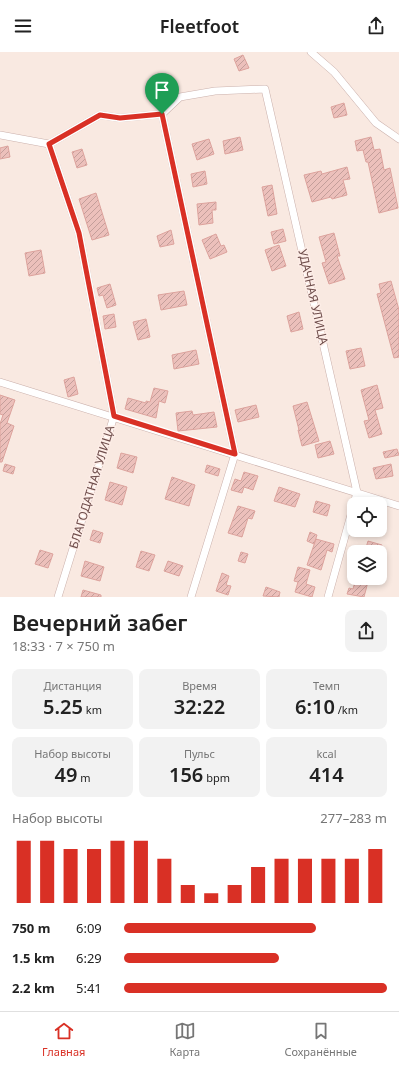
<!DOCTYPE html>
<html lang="ru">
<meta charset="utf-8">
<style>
body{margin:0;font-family:"Noto Sans",sans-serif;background:#f2f2f2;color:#222;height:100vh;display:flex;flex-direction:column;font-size:15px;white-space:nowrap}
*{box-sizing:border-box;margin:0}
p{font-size:13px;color:#767676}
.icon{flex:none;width:22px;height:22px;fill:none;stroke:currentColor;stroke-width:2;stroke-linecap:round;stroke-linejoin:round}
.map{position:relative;height:545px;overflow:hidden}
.side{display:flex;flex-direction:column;background:#fff;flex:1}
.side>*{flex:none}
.fabs{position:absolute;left:347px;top:445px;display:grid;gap:8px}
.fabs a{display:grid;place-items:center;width:40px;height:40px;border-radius:8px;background:#fff;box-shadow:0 2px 6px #0003;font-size:20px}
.pin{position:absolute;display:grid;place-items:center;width:34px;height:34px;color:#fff;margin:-41px -17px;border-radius:50% 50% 50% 0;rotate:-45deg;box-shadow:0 0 4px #0007}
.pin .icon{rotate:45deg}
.round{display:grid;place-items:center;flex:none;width:42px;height:42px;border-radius:8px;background:#f2f2f2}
.overview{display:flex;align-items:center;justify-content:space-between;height:68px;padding:0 12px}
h1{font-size:22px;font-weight:600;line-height:30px}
.metrics{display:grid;grid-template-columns:repeat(3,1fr);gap:6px;height:68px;padding:4px 12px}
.metrics div{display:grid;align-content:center;border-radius:8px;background:#f2f2f2;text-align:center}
.metrics b{font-size:20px;font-weight:600}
.metrics small{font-size:11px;font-weight:400}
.metrics p{font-size:11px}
.chart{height:112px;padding:8px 12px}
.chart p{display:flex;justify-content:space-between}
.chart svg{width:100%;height:72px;margin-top:4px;stroke:#d93025;stroke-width:6}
ul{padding:0 12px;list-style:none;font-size:13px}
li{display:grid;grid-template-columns:64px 48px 1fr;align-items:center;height:30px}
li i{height:10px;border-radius:5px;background:#d93025}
header{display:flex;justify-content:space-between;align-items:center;height:52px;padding:0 12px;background:#fff;font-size:18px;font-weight:600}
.tabs{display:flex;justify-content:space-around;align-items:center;height:56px;border-top:1px solid #e0e0e0;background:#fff;font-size:11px;color:#767676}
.tabs a{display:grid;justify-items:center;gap:2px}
.tabs .selected{color:#d93025}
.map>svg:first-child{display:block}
.building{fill:url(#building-hatch);stroke:#dda39d}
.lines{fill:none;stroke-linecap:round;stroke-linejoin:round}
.street-casing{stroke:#cbb1ac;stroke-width:8}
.street{stroke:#fff;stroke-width:7}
.route-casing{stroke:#fff;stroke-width:8}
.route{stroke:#d93025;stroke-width:5}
.labels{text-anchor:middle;stroke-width:3;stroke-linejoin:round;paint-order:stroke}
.street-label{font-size:12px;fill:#6e4d4b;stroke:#fdede7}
</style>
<header><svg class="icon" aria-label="menu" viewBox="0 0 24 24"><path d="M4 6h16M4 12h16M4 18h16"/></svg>Fleetfoot<svg class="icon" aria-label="share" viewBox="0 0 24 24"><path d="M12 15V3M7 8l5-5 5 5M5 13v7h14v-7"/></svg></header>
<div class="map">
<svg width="399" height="545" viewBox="0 0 399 545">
<defs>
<pattern id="building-hatch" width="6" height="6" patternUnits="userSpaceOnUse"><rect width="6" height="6" fill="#ecc0bb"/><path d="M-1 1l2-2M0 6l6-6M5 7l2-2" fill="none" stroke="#c39e9a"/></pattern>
</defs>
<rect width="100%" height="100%" fill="#f9e9e1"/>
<!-- building -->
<path class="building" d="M243,3l6,13 -10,3 -5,-12z
M344,51l3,12 -13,3 -3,-11z
M240,85l3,13 -18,4 -2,-13z
M371,85l3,13 6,-1 4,21 6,-2 8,40 -19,5 -11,-51h-2l-3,-12 -6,1 -2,-10z
M209,87l5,15 -17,6 -5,-16z
M8,94l2,11 -10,2v-11z
M82,97l5,16 -10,3 -5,-16z
M347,115l3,12 -7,1 4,15 -15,4 -1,-2 -19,5 -8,-27 17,-4 1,3z
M205,119l2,13 -14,3 -2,-13z
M272,133l5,29 -9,2 -6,-29z
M96,141l13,42 -17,5 -13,-41z
M216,150v8h-4l1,13 -14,2 -2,-21z
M283,177l3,12 -12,3 -3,-12z
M171,178l3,14 -14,3 -3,-11z
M334,181l6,23h-3l8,23 -16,5 -7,-21 4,-1 -7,-25z
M216,182l5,12 3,-1 3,7 -17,7 -8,-19z
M279,193l7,21 -14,5 -7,-21z
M41,198l4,23 -16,3 -4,-23z
M391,229l8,29v47l-5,1 -17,-64 4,-1 -2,-9z
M110,232l6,21 -9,3 -4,-13 -4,1 -2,-8z
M184,239l3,14 -26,5 -3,-15z
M299,260l4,17 -12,3 -4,-16z
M114,262l2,13 -11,2 -2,-13z
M146,267l4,18 -12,3 -5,-18z
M361,296l4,18 -15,3 -4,-18z
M196,298l3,14 -25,5 -2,-14z
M74,325l4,17 -10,3 -4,-17z
M377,333l6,23 -8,2 7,24 -13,4 -5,-17 5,-1 -8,-30z
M154,336l14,3 -3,12 -6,-2 -3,17 -31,-9 3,-11 18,5v-2l4,1z
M0,343l15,5 -8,23 7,3 -12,36h-2v-38l3,-9 -3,-1z
M307,350l12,39 -17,5 -4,-16h1l-6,-24z
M256,353l3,12 -21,5 -3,-12z
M192,359l1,4 21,-3 3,15 -39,4 -2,-18z
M330,389l4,13 -16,4 -3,-13z
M397,397l2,6 -14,3 -2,-6z
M121,401l16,4 -4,16 -16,-5z
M5,412l10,3 -2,7 -10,-3z
M391,412l2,12 -17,3 -3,-11z
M207,413l13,4 -2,7 -13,-4z
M244,420l14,4 -5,14 -9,-3 -2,6 -11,-3 4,-11 6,2z
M172,425l23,8 -6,21 -24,-7z
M110,430l17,5 -5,18 -17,-5z
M279,435l21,7 -5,13 -21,-6z
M316,449l14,4 -3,11 -14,-4z
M238,454l17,5 -3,8 -4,-1 -6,19 -14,-4z
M93,478l10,3 -3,10 -10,-3z
M310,480l7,3 -3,9 -7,-3z
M316,487l18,5 -2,8 -5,-2 -6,20 -14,-5z
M368,489l14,4 -2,7 -15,-1z
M40,498l13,4 -5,14 -13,-4z
M141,499l14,4 -6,16 -13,-4z
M241,500l7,2 -3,9 -7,-2z
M85,509l19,6 -4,14 -19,-5z
M168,509l15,5 -4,10 -15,-5z
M298,515l12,3 -4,14 9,3 -3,10 -17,-5 3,-10 -4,-1z
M222,521l7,3 -3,9 5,1 -3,9 -12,-4z
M356,526h13l-5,19 -17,-3 2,-6 4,1z
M266,535l14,5 -1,5 -16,-1z
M83,538l18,5v2h-20z"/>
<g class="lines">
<defs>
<path id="street" d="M311,0l23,20 42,51 23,16
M162,62l73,340 -44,143
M0,83l49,9 51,-29 20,3 42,-4 18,-17 35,-6 50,-2 92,403 -3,12
M49,92l30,89 35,183 -56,181
M0,330l399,124
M328,545l26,-93"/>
</defs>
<!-- street casing -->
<use href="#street" class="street-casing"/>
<!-- street -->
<use href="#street" class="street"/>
</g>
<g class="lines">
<defs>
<path id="route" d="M162,62l73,340 -121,-38 -35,-183 -30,-89 51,-29 20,3z"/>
</defs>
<!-- route casing -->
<use href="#route" class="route-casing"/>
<!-- route -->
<use href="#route" class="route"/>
</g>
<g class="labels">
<!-- street labels -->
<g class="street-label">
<text transform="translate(313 245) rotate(77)" y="4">УДАЧНАЯ УЛИЦА</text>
<text transform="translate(92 435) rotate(-73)" y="4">БЛАГОДАТНАЯ УЛИЦА</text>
</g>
</g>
</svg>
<div class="fabs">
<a><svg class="icon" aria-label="locate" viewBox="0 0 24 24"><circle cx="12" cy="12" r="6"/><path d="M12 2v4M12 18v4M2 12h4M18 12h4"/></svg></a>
<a><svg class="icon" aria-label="layers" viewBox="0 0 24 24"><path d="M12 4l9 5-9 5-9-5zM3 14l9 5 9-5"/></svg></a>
</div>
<div class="pin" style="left:162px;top:62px;background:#1e9e55"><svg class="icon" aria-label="arrive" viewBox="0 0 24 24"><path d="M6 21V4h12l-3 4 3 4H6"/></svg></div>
</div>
<section class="side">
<div class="overview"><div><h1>Вечерний забег</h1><p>18:33 · 7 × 750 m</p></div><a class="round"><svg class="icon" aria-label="share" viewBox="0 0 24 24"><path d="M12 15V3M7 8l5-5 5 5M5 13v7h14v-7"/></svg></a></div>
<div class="metrics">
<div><p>Дистанция</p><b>5.25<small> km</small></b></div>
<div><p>Время</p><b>32:22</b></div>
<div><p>Темп</p><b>6:10<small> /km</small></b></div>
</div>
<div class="metrics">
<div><p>Набор высоты</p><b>49<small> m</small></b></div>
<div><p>Пульс</p><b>156<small> bpm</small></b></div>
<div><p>kcal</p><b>414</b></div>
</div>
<div class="chart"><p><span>Набор высоты</span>277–283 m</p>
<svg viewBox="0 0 160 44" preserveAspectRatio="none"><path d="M5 44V6M15 44V6M25 44V11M35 44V11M45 44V6M55 44V6M65 44V17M75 44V33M85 44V38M95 44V33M105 44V22M115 44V17M125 44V17M135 44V17M145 44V17M155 44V11"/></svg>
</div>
<ul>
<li><b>750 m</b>6:09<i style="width:73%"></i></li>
<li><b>1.5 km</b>6:29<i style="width:59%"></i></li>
<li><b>2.2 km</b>5:41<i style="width:100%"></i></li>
</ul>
</section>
<nav class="tabs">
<a class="selected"><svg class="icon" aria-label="home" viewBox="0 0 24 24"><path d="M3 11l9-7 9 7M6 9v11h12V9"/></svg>Главная</a>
<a><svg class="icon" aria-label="map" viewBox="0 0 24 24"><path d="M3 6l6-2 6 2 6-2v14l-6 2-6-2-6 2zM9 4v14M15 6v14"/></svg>Карта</a>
<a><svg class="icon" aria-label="saved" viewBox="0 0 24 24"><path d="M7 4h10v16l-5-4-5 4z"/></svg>Сохранённые</a>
</nav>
